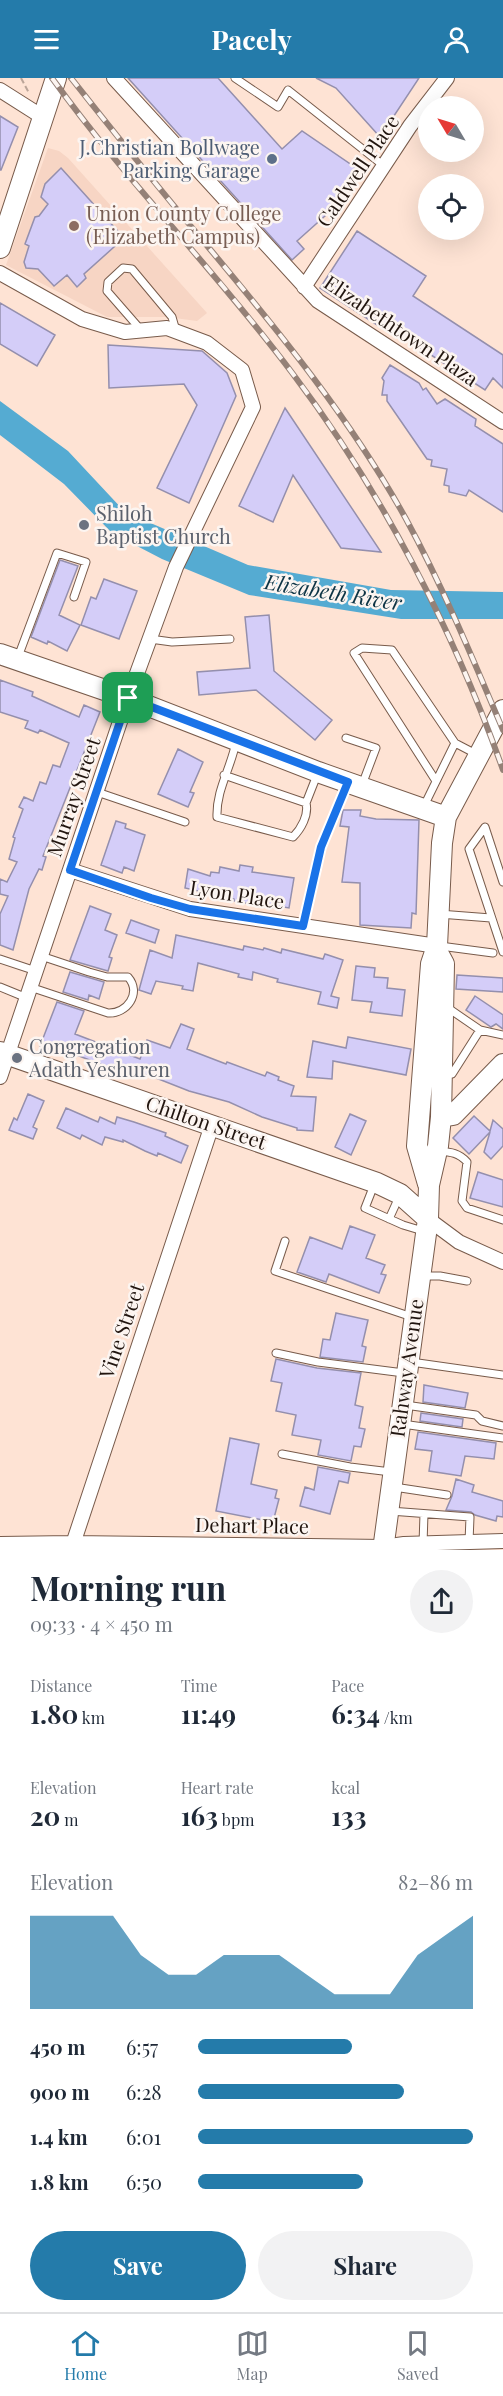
<!DOCTYPE html>
<meta charset="utf-8">
<style>
body{margin:0;font-family:"Playfair Display",serif;background:#f2f2f3;color:#1f2937;height:100vh;display:flex;flex-direction:column;font-size:22px;white-space:nowrap}
*{box-sizing:border-box;margin:0}
p{font-size:20px;color:#747a83}
.icon{flex:none;width:33px;height:33px;fill:none;stroke:currentColor;stroke-width:2;stroke-linecap:round;stroke-linejoin:round}
.map{position:relative;height:1472px;overflow:hidden}
.details{display:flex;flex-direction:column;background:#fff;flex:1}
.details>*{flex:none}
.needle{width:39px;rotate:308deg}
.controls{position:absolute;left:418px;top:18px;display:grid;gap:12px}
.controls a{display:grid;place-items:center;width:66px;height:66px;border-radius:50%;background:#fff;box-shadow:0 6px 24px #0002;font-size:30px}
.pin{position:absolute;display:grid;place-items:center;width:51px;height:51px;color:#fff;margin:-26px;border-radius:12px;box-shadow:0 3px 9px #0006}
.round{display:grid;place-items:center;flex:none;width:63px;height:63px;border-radius:32px;background:#f2f2f3}
.headline{display:flex;align-items:center;justify-content:space-between;height:102px;padding:0 30px}
h1{font-size:33px;font-weight:700;line-height:45px}
.metrics{display:grid;grid-template-columns:repeat(3,1fr);gap:9px;height:102px;padding:6px 30px}
.metrics div{display:grid;align-content:center}
.metrics b{font-size:26px;font-weight:700}
.metrics small{font-size:16px;font-weight:400}
.metrics p{font-size:16px}
.chart{height:168px;padding:12px 30px}
.chart p{display:flex;justify-content:space-between}
.chart svg{width:100%;height:108px;margin-top:6px;fill:#247baa;opacity:.7}
.primary-button{display:flex;gap:12px;margin-top:auto;padding:12px 30px}
.primary-button a{flex:1;height:69px;border-radius:36px;background:#247baa;color:#fff;font-size:24px;font-weight:700;line-height:69px;text-align:center}
.primary-button a+a{background:#f2f2f3;color:#1f2937}
ul{padding:0 30px;list-style:none;font-size:20px}
li{display:grid;grid-template-columns:96px 72px 1fr;align-items:center;height:45px}
li i{height:15px;border-radius:8px;background:#247baa}
header{display:flex;justify-content:space-between;align-items:center;height:78px;padding:0 30px;background:#247baa;color:#fff;font-size:27px;font-weight:700}
.tab-bar{display:flex;justify-content:space-around;align-items:center;height:84px;border-top:2px solid #e0e1e3;background:#fff;font-size:16px;color:#747a83}
.tab-bar a{display:grid;justify-items:center;gap:3px}
.tab-bar .selected{color:#247baa}
.map>svg:first-child{display:block}
.built{fill:#f7d5c4}
.water{fill:#55abd2}
.building{fill:#d4cdf8;stroke:#948fad;stroke-width:1.5}
.lines{fill:none;stroke-linecap:round;stroke-linejoin:round}
.lane-casing{stroke:#785b4b;stroke-width:9}
.street-casing{stroke:#785b4b;stroke-width:16}
.secondary-casing{stroke:#785b4b;stroke-width:22}
.path{stroke:#bba598;stroke-width:2;stroke-dasharray:6 3;stroke-linecap:butt}
.lane{stroke:#fff;stroke-width:7}
.street{stroke:#fff;stroke-width:14}
.secondary{stroke:#fff;stroke-width:20}
.rail-casing{stroke:#958177;stroke-width:6}
.rail{stroke:#fcf5f1;stroke-width:4;stroke-dasharray:11;stroke-linecap:butt}
.route-casing{stroke:#fff;stroke-width:12}
.route{stroke:#1a73e8;stroke-width:8}
.service-dot{fill:#5c6f8a;stroke:#fcf5f1;stroke-width:2}
.education-dot{fill:#8d6e63;stroke:#fcf5f1;stroke-width:2}
.worship-dot{fill:#6b7280;stroke:#fcf5f1;stroke-width:2}
.labels{text-anchor:middle;stroke-width:5;stroke-linejoin:round;paint-order:stroke}
.service-label{font-size:20px;fill:#4e5e75;stroke:#fcf5f1;text-anchor:end}
.street-label{font-size:20px;fill:#21150f;stroke:#fcf5f1}
.education-label{font-size:20px;fill:#785e54;stroke:#fcf5f1;text-anchor:start}
.worship-label{font-size:20px;fill:#5b616d;stroke:#fcf5f1;text-anchor:start}
.water-label{font-size:21px;font-style:italic;fill:#0d3445;stroke:#fcf5f1}
</style>
<header><svg class="icon" aria-label="menu" viewBox="0 0 24 24"><path d="M4 6h16M4 12h16M4 18h16"/></svg>Pacely<svg class="icon" aria-label="person" viewBox="0 0 24 24"><circle cx="12" cy="8" r="4"/><path d="M4 21q1-7 8-7t8 7"/></svg></header>
<div class="map">
<svg width="503" height="1472" viewBox="0 0 503 1472">
<rect width="100%" height="100%" fill="#fee3d4"/>
<!-- built -->
<path class="built" d="M48,70l11,3 9,7 139,155 -10,8 -30,-4h-60l-101,-52z"/>
<!-- water -->
<path class="water" d="M0,323l68,50 57,61 123,53 143,25 112,2v27h-102l-152,-24 -87,-36 -50,-26 -48,-49 -64,-49z"/>
<!-- building -->
<path class="building" d="M128,0h90l64,71 20,-18 57,39 -24,37 -38,34 7,8 -12,11z
M316,0h103l-39,59 -44,-49z
M0,38l18,11 -17,43h-1z
M61,90l63,70 -40,36 2,4 -9,9 -10,-12 -13,11 -16,-17 -12,-1 -2,-6 5,-16 -4,-2 10,-27 4,-1 9,-12 -7,-7 4,-13z
M357,153l69,45 -13,20 90,59v33l-10,-10 -8,12 -94,-61 -5,-2 -1,3 -65,-42z
M0,225l55,32 -18,31 -37,-22z
M108,267l94,6 25,22 9,23 -47,107 -32,-15 40,-83 -13,-21 -75,4z
M390,287l29,18 4,7 3,-2 11,16 8,-5 31,20 -1,7 28,18v68l-34,-22 -3,6 -17,-4v-6l-5,-1 3,-16 -16,-3 1,-6 -5,-1 -40,-58v-6h-5l2,-14 -2,-3z
M285,330l96,144 -40,-4 -48,-73 -20,47 -34,-16z
M60,482l18,6 -19,49 21,10 -13,26 -19,-10 -1,3 -16,-7z
M104,501l33,12 -18,48 -38,-14 10,-28 5,2z
M269,537l5,56 58,49 -17,20 -59,-50 -57,5 -2,-23 53,-4 -5,-51z
M0,602l33,12 -1,4 47,21 5,-12 16,7 -57,144 3,1 -4,13 -3,-1 -10,20 -16,61 -13,-5v-31l8,-18 -8,-2v-15l7,3 10,-20 -8,-3 6,-21 -2,-1 10,-28 -4,-2 5,-10 9,4 7,-19 6,2 7,-19 7,2 9,-24 -29,-13 -2,3 -13,-5 3,-7 -28,-9z
M178,671l25,13 -13,30 4,1 -6,14 -30,-13z
M343,732h18l-1,6 16,3 43,1 -3,94 -4,-1 -1,15 -51,-3v-42l-18,-1 7,-55 -9,-1z
M116,743l10,3 -1,4 20,7 -11,36 -10,-4 -2,6 -21,-8z
M240,787l13,2 -1,5 42,6 -5,30 -17,-3v3l-38,-7v-2l-49,-11 3,-19 22,7 1,-4 8,1 1,-6 19,4z
M90,828l21,8 -6,16 12,5 -8,22 3,1 -4,13 -38,-11z
M131,842l28,10 -4,13 -29,-10z
M176,857l67,15 1,-4 19,4 1,-2 17,5 1,-4 41,10 2,-5 18,6 -12,36 8,2 -2,10 -19,-4 3,-12 -44,-10 1,-3 -25,-7 -1,8 -14,-3 1,-3 -41,-11 -5,28 -11,-2 1,-3 -27,-5 -5,13 -12,-4 11,-40 22,8z
M356,888l19,2 -1,9 14,1 -1,10 18,2 -3,26 -32,-4 2,-10 -20,-2z
M70,894l34,10 -5,17 -10,-4 -1,5 -25,-8z
M457,897l46,3v14l-47,-3z
M475,918l28,19v14l-7,-5 -5,3 -25,-17z
M57,924l27,9 -9,23 65,25 7,-19 23,8 11,-24 13,5 -7,20 39,15 1,-2 38,14 2,-4 12,5 -1,3 16,6 -3,10 25,1 -3,34 -16,-1v-2l-35,-11 -33,-15 -40,-11 -38,-15 -24,-6 -1,4 -73,-28 -2,4 -11,-4z
M348,959l63,12 -5,26 -73,-14 -1,18 -25,-2 6,-36 33,7z
M28,1016l16,7 -11,26 4,2 -4,10 -24,-9 5,-12 3,2z
M66,1030l32,14 2,-5 15,7 2,-7 17,5 32,11 -1,3 23,10 -7,17 -23,-10 -1,3 -12,-5 -22,-11v2l-18,-5 -3,8 -20,-10 -2,4 -23,-11z
M350,1036l16,7 -15,34 -16,-8z
M474,1038l16,15 3,-11 10,9v17l-12,13 -7,-7 6,-20 -21,22 -16,-16z
M478,1094l25,8v27l-33,-9z
M350,1148l25,9 -9,23 19,7 -4,9 5,1 -7,18 -50,-19 -3,8 -29,-10 13,-35 32,12z
M336,1235l32,7 -6,26 4,1 -3,15 -43,-5 3,-18 7,1z
M276,1281l41,9 44,5 -6,32 8,2 -4,21 6,1 -4,18 -7,-1 -3,15 -33,-6 3,-15 -29,-5 4,-20 -20,-4 6,-28 -11,-2z
M424,1307l44,8 -3,15 -42,-6z
M421,1335l42,6 -1,8 -42,-6z
M418,1354l78,11 -2,16 -29,-3 -4,20 -32,-5 3,-20 -17,-2z
M230,1360l29,6 -8,40 26,6 -2,8 4,1 -6,23 -57,-11z
M318,1389l32,6 -2,10 -9,-2 -9,33 -30,-8 5,-19 9,3z
M456,1401l18,6 -2,7 31,9v16l-6,-1 -1,5 -21,-6 -4,-3 -25,-2 6,-14z"/>
<g class="lines">
<defs>
<path id="lane" d="M235,0l43,29 10,-17 96,76
M141,252l-34,-39 1,-9 15,-14 9,1 40,48 4,14
M150,561l22,3 58,-3
M18,579l39,-104 29,9 -12,35
M346,660l30,10 -14,37
M224,697l82,28c3,12 -5,26 -13,34l-76,-20c-1,-27 14,-49 19,-75
M436,703l-82,-128 8,-5 30,2 63,93
M97,714l88,30
M306,725l11,-28
M424,728l31,-63 23,12
M503,804l-18,-55 -16,22 34,103
M439,836l52,4
M303,848l18,-79 27,-64
M440,868l53,7
M0,881l36,12
M0,909l27,11
M30,909l78,26c19,1 34,-20 20,-36h-21l-18,-5 -48,-16
M445,928l35,24 23,5
M444,997l8,-1 28,-44
M439,1073c12,1 20,2 28,11l-5,39 5,7 36,12
M374,1107l-9,23 38,17 20,6
M389,1141l10,-22
M285,1163l-10,30 137,46
M422,1198h18l27,5
M276,1275l42,9 86,11
M411,1284l92,13
M405,1327l71,10 6,6 21,5
M402,1346l101,14
M282,1376l68,13 41,5
M394,1409l53,8
M390,1433l80,6 -1,25
M423,1466l1,-30"/>
<path id="street" d="M114,0l204,223 185,121
M0,12l41,26
M0,195l82,46 43,13 42,-4 40,15 35,27 11,37 -77,160 -48,131 -128,379
M304,209l106,-161 37,-48
M70,792l120,39 247,37
M428,1141l31,23 44,20
M0,1466l71,-1 312,4 21,-3 99,-3
M71,1472l141,-425"/>
<path id="secondary" d="M0,170l56,-170
M0,576l128,44 190,74 128,45
M0,974l377,131 23,11 28,25
M441,1039l12,-2 50,-51
M428,1106l-11,-38 14,-182 6,-18 5,-103 4,-26 57,-107
M383,1472l45,-331 1,-34 9,-39 3,-29 3,-153 -7,-13"/>
</defs>
<!-- lane casing -->
<use href="#lane" class="lane-casing"/>
<!-- street casing -->
<use href="#street" class="street-casing"/>
<!-- secondary casing -->
<use href="#secondary" class="secondary-casing"/>
<!-- path -->
<path class="path" d="M21,0l8,15"/>
<!-- lane -->
<use href="#lane" class="lane"/>
<!-- street -->
<use href="#street" class="street"/>
<!-- secondary -->
<use href="#secondary" class="secondary"/>
<defs>
<path id="rail" d="M52,0c74,103 165,194 241,296 89,118 161,257 210,396
M71,0c45,57 91,114 138,170 71,85 143,173 197,271 37,68 67,140 97,211"/>
</defs>
<!-- rail casing -->
<use href="#rail" class="rail-casing"/>
<!-- rail -->
<use href="#rail" class="rail"/>
</g>
<g class="lines">
<defs>
<path id="route" d="M128,620l220,84 -27,65 -18,79 -113,-17 -39,-11 -81,-28z"/>
</defs>
<!-- route casing -->
<use href="#route" class="route-casing"/>
<!-- route -->
<use href="#route" class="route"/>
</g>
<!-- markers -->
<circle class="service-dot" cx="272" cy="81" r="6"/>
<circle class="education-dot" cx="74" cy="148" r="6"/>
<g class="worship-dot">
<circle cx="84" cy="447" r="6"/>
<circle cx="17" cy="980" r="6"/>
</g>
<g class="labels">
<!-- service labels -->
<g class="service-label">
<text x="260" y="77">J.Christian Bollwage<tspan x="260" dy="23">Parking Garage</tspan></text>
</g>
<!-- street labels -->
<g class="street-label">
<text transform="translate(358 93) rotate(-56)" y="7">Caldwell Place</text>
<text transform="translate(401 253) rotate(34)" y="7">Elizabethtown Plaza</text>
<text transform="translate(74 719) rotate(-71)" y="7">Murray Street</text>
<text transform="translate(237 817) rotate(9)" y="7">Lyon Place</text>
<text transform="translate(206 1045) rotate(19)" y="7">Chilton Street</text>
<text transform="translate(122 1253) rotate(-71)" y="7">Vine Street</text>
<text transform="translate(407 1290) rotate(-82)" y="7">Rahway Avenue</text>
<text transform="translate(252 1448) rotate(1)" y="7">Dehart Place</text>
</g>
<!-- education labels -->
<g class="education-label">
<text x="86" y="143">Union County College<tspan x="86" dy="23">(Elizabeth Campus)</tspan></text>
</g>
<!-- worship labels -->
<g class="worship-label">
<text x="96" y="443">Shiloh<tspan x="96" dy="23">Baptist Church</tspan></text>
<text x="29" y="976">Congregation<tspan x="29" dy="23">Adath Yeshuren</tspan></text>
</g>
<!-- water labels -->
<g class="water-label">
<text transform="translate(333 515) rotate(9)" y="7">Elizabeth River</text>
</g>
</g>
</svg>
<div class="controls">
<a><svg class="needle" viewBox="-14 -14 28 28"><path d="M0-13l5 13h-10z" fill="#e53935"/><path d="M0 13l5-13h-10z" fill="#747a83"/></svg></a>
<a><svg class="icon" aria-label="locate" viewBox="0 0 24 24"><circle cx="12" cy="12" r="6"/><path d="M12 2v4M12 18v4M2 12h4M18 12h4"/></svg></a>
</div>
<div class="pin" style="left:128px;top:620px;background:#1e9e55"><svg class="icon" aria-label="arrive" viewBox="0 0 24 24"><path d="M6 21V4h12l-3 4 3 4H6"/></svg></div>
</div>
<section class="details">
<div class="headline"><div><h1>Morning run</h1><p>09:33 · 4 × 450 m</p></div><a class="round"><svg class="icon" aria-label="share" viewBox="0 0 24 24"><path d="M12 15V3M7 8l5-5 5 5M5 13v7h14v-7"/></svg></a></div>
<div class="metrics">
<div><p>Distance</p><b>1.80<small> km</small></b></div>
<div><p>Time</p><b>11:49</b></div>
<div><p>Pace</p><b>6:34<small> /km</small></b></div>
</div>
<div class="metrics">
<div><p>Elevation</p><b>20<small> m</small></b></div>
<div><p>Heart rate</p><b>163<small> bpm</small></b></div>
<div><p>kcal</p><b>133</b></div>
</div>
<div class="chart"><p><span>Elevation</span>82–86 m</p>
<svg viewBox="0 0 160 44" preserveAspectRatio="none"><path d="M0 44V6L10 6L20 6L30 6L40 22L50 30L60 30L70 22L80 22L90 22L100 30L110 38L120 38L130 38L140 22L150 14L160 6V44z"/></svg>
</div>
<ul>
<li><b>450 m</b>6:57<i style="width:56%"></i></li>
<li><b>900 m</b>6:28<i style="width:75%"></i></li>
<li><b>1.4 km</b>6:01<i style="width:100%"></i></li>
<li><b>1.8 km</b>6:50<i style="width:60%"></i></li>
</ul>
<div class="primary-button"><a>Save</a><a>Share</a></div>
</section>
<nav class="tab-bar">
<a class="selected"><svg class="icon" aria-label="home" viewBox="0 0 24 24"><path d="M3 11l9-7 9 7M6 9v11h12V9"/></svg>Home</a>
<a><svg class="icon" aria-label="map" viewBox="0 0 24 24"><path d="M3 6l6-2 6 2 6-2v14l-6 2-6-2-6 2zM9 4v14M15 6v14"/></svg>Map</a>
<a><svg class="icon" aria-label="saved" viewBox="0 0 24 24"><path d="M7 4h10v16l-5-4-5 4z"/></svg>Saved</a>
</nav>
